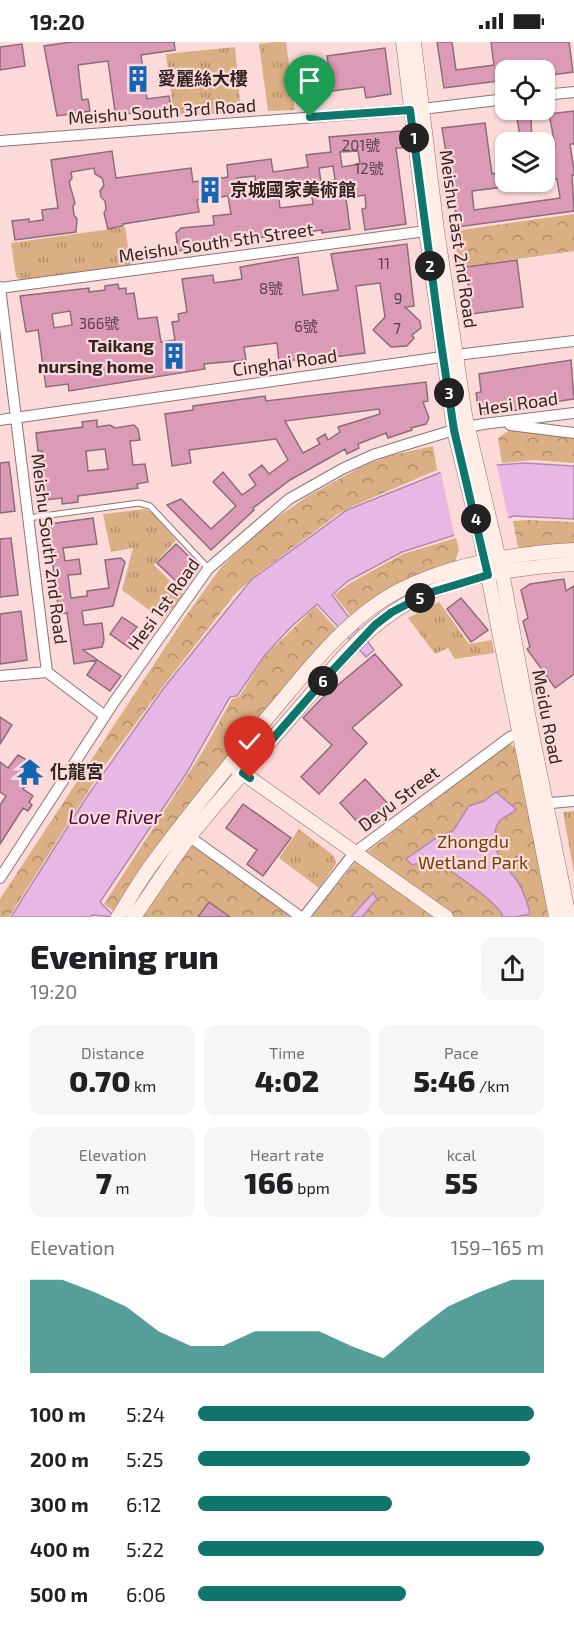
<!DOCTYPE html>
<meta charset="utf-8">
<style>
body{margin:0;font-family:"Exo 2","Noto Sans TC",sans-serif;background:#f6f6f6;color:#202124;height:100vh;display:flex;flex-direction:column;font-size:22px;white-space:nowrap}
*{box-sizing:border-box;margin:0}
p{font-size:20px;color:#757577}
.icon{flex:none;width:33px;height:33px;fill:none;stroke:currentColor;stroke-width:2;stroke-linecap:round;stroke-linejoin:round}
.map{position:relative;height:875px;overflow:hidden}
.side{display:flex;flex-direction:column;background:#fff;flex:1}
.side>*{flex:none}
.buttons{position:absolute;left:495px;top:18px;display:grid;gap:12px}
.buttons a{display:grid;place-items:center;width:60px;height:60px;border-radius:12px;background:#fff;box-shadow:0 2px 4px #0004;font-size:30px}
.pin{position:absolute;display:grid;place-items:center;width:51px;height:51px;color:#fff;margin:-62px -26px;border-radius:50% 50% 50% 0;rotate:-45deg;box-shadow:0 0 6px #0007}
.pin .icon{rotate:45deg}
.km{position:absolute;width:30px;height:30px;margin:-15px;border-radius:50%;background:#222;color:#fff;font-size:16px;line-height:30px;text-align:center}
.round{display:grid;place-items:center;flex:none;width:63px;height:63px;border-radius:12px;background:#f6f6f6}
.summary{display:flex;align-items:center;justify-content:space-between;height:102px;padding:0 30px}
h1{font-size:33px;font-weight:800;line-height:45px}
.figures{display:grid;grid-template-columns:repeat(3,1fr);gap:9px;height:102px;padding:6px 30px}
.figures div{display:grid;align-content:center;border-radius:12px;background:#f6f6f6;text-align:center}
.figures b{font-size:30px;font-weight:800}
.figures small{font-size:16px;font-weight:400}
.figures p{font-size:16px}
.chart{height:168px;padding:12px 30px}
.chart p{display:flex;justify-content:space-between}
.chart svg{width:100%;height:108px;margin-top:6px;fill:#0f766e;opacity:.7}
ul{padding:0 30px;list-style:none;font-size:20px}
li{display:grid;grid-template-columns:96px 72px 1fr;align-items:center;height:45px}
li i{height:15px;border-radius:8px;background:#0f766e}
.status{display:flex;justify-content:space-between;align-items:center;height:42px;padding:0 30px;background:#fff;direction:ltr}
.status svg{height:16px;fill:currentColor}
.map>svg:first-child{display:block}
.grass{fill:url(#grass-tufts)}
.park{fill:url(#park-crowns)}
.water{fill:#e8b7e6;stroke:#b18bac;stroke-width:1.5}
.pier{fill:#fddada}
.building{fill:#db9ab5;stroke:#8b6e79;stroke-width:1.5;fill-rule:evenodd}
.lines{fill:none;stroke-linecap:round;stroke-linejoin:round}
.lane-casing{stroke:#917272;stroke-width:7}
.street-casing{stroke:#917272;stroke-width:12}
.secondary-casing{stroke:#917272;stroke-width:15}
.lane{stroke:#fff;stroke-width:5}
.street{stroke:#fff;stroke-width:10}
.secondary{stroke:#ffede6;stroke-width:14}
.route-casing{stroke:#fff;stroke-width:12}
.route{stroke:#0f766e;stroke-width:8}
.labels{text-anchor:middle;stroke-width:4.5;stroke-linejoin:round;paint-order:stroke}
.number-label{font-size:15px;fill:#5c424a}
.poi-label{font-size:18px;font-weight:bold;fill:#322526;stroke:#fddada;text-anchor:start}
.street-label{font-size:18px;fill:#322526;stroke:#fddada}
.park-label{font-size:18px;fill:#6d4202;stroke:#fddada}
.water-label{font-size:20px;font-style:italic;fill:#470d47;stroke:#fddada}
</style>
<div class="status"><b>19:20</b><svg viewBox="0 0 49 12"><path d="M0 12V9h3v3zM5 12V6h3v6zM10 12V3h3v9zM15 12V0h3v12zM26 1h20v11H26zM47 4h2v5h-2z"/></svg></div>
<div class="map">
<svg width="574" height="875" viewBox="0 0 574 875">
<defs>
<pattern id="grass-tufts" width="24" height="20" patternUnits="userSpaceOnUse" patternTransform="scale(1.5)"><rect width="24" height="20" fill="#d9af83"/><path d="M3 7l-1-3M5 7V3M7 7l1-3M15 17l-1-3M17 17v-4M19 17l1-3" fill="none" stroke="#b18e6b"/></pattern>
<pattern id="park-crowns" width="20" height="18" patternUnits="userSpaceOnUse" patternTransform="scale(1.5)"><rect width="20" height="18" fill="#d9af83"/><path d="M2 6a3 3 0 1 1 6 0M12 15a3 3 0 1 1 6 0" fill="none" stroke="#b18e6b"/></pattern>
</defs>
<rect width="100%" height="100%" fill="#fddada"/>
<!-- grass -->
<path class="grass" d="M275,0h11l9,68 -27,1 -9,-67z
M235,5l6,65 -67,4 -8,-62z
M125,185l6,39 -111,14 -4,-3 -5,-34z
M146,467l6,4 24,27 -22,25 29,29 -20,26 -41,-30 11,-42 -22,4 -8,-38z
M439,560l30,42 23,-4 2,13 -39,6 -7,-11 -13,6 -27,-36z
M574,769v62l-11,-61z
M299,787l35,27 2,8 -17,24 -40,-30z"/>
<!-- park -->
<path class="park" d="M574,172v37l-115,16 -5,-36z
M511,387l63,8v26l-42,-3 -30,3 -4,-25z
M433,404l4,24 -84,36 -15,8 -83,62 -20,18 -74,95 -60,82 -92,146h-9v-18l185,-282 37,-51 46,-42 40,-28 53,-29 27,-11z
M529,478l45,2v22l-51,5 -5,-2 -5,-26z
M456,496l3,12 -5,14c-35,12 -77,25 -103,52l-17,-21 18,-13 51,-28z
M316,564l24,27 -223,281 -13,-10 99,-153 29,-52 7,-2 26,-41z
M511,702l5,5 37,168h-242l48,-59 146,-111z
M189,801l103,74h-153z"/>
<!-- water -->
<path class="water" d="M524,421l50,3v53l-60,-3 -112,36 -54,29 -16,14 42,55 -8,7 -49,-53 -27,24 -25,27 -28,41 -7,1 -44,77 -86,128 15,15 -23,-2 -2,2h-79l75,-119 77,-109 88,-109 96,-70 102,-41z
M496,750l20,17c-5,7 -14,7 -18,14 -11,22 5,41 17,55 7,8 11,21 14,31l1,5 -15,3h-12c-3,-13 -54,-49 -67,-53 -8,-3 -16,-2 -24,1l-6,-6 33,-23 14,-5 16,-25 15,-5z
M373,851l4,6 -15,18h-11z"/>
<!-- pier -->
<path class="pier" d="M496,420l13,59 -54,17 -15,-69 9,-3z"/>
<!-- building -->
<path class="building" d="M71,0h103l1,8 -34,5 6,44 22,-3 2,11 -45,7v4l-10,1 -8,-58 -30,4 4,35 6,-1 2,12 -33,5 -13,-70z
M437,0h15l4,28 38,-5 -3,-23h78l4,30 -29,4v-6h-38v10l-62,8z
M22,2l3,22 -25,4v-23z
M385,6l6,46 -25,4 -2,-11 -32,4 -5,-35z
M574,69v33h-4l4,27v4h-2l2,36 -116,16 -16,-99 43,-5 7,51 10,-2 2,15 -32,4 2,19 86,-12 -3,-19 -13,2v-34l11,-2 -6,-31z
M531,75l1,25h-11l-4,-23z
M401,89l1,17h-6l10,76 -41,6 -3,-21 4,-1 -1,-13 -19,3 4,31 -28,4v-3l-108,13v3l-36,5 -2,-18 5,-5 33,-3 -1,-9 18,-2 -3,-18 -31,4 2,12 -76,12v2l-15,3 -4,-16 2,-4 -1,-8 -4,-4 -1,-6 4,-6 -2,-7 -7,-4 -1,-6 -23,4 1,6 -3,4 6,21 -2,3 1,9 3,4 -1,13 -61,8 -3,-19 17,-2v3l14,-2 -1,-10 16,-2 -7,-48 61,-9 4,27 75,-10 2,14 35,-5 -1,-12 44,-6 2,13 35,-5 -2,-12 25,-3 -2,-15zM358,109l2,13 -18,3 -2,-15zM333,124l2,14 -14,2 -2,-14zM255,134l1,15 -17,2 -2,-15zM310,143l3,19 -33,4 -2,-18z
M407,202l7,62 -9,1 15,14 1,7 -9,7 2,3 -7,8 -16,1 -18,-17 12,-13 -5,-34 -24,3 9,67 -46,6v-2l-40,5 -2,-19 -33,4 2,13 -42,4 1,5 -136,22 -1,-7 -22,3 -8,-57 -12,2 -6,-36 69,-8v4l16,-2v-4l13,-2 1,5 7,-1v6l8,-1 4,26 19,-2 4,25 14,-2 -3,-18 7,-1 -1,-7 9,-2 -5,-33 31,-4 1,8 28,-4 -2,-12 58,-10 5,38 35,-5 -7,-36zM70,269l2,14 -18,3 -2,-14z
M517,218l6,47 -51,7 -6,-47z
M571,318l3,39 -41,6 1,3 -47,6h-4l-5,-7 -2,-14 5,-1 -2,-18z
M426,340l2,19 -5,1 6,16 -3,6 -15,4 1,2 -24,8 -2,-5 -28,11 1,4 -12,6 -2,-5 -55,31 -37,28 1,2 -43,40 -44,-45 14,-6 30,30 25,-23 -23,-24 10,-10 19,23 14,-10 -7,-10 13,-10 7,9 19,-14 -12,-21 -87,11 2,13 -19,3 -7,-52 28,-4v-4l72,-10 1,5zM379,367l1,5 -42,13 2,5 -12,8 -3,-6 -8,5 3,5 -17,9 -18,-32z
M97,378v7l13,-2 5,3 19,-3 4,4 2,11 -10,1 3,24 12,-1 3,18 -11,2 1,4 -60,8v6l-16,2v-6l-17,2 -4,-30h3l-2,-19h-4l-2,-18 47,-6 -1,-5zM105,407l3,20 -20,2 -2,-20z
M9,420l6,49 -15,2v-50z
M93,476l4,26 -34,4 2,13 14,-2 2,15 -13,1 3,23 16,-2v-5l22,-3 -4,-28 16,-2 4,4 -12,44 -31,5 2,14 18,-2 2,17 -2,7 -19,3 38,26 -11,15 -23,-16 10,-15 -23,4 -7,-51 -8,1 -8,-64 1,-1 -3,-25z
M11,496l7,57 -18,2v-58z
M176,502l24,23 -11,13 -4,-4 -7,7 -21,-20z
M564,537l2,12 8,-5v88l-19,14 -28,-39 3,-2 -7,-26 5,-3 -7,-28 9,-6z
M461,556l27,32 -17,12 -24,-33z
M21,569l6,49 -27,4v-50z
M122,575l15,10 -6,7 7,5 -7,10 -21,-15z
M375,612l27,31 -50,43 15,15 -48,51 -18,-17 31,-32 -29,-27 18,-19z
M0,675l12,8 -12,19z
M18,713l21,12 -16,22 10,7 -4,6 3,3 -4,6 -5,-3 -23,36v-39l6,-9 -6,-4v-30l8,6z
M365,737l26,28 -25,24 -26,-28z
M243,762l48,34 -28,38 -16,-12 10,-14 -31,-22z
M209,860l21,15h-32z"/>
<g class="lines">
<defs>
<path id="lane" d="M28,476l111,-15 11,3 58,62"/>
<path id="street" d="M544,53l30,-3
M0,99l422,-32 84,-10
M0,245l47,385
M0,246l433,-58
M0,378l456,-65 118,-14
M510,383l64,8
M0,634l47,-4 58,44
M539,762l35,-3
M190,795l111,80
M0,836l114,-176 94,-133 81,-70 53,-30 31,-14 28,-9 53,-16 29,-6 91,-11
M304,875l50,-64 156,-116 15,-5"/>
<path id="secondary" d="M403,0l23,189 28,199 26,106 76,381
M414,0l23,188 28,185 37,157 27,147 40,198
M237,727l209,148
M118,875c12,-19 23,-39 37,-57 36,-49 75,-96 113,-143 39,-46 78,-100 134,-128 52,-26 114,-36 172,-39
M134,875c19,-27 37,-56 57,-82 35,-44 73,-86 109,-128 28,-32 56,-70 92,-94 51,-36 121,-45 182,-49"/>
</defs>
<!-- lane casing -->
<use href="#lane" class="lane-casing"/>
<!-- street casing -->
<use href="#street" class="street-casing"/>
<!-- secondary casing -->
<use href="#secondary" class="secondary-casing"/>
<!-- lane -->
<use href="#lane" class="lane"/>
<!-- street -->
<use href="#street" class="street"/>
<!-- secondary -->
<use href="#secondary" class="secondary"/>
</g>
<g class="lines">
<defs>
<path id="route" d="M250,736l-7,-5 88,-101 44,-47 17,-13 37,-19 59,-18 -34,-145 -13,-87 -31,-233 -100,7"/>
</defs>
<!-- route casing -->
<use href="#route" class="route-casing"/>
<!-- route -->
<use href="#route" class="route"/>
</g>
<!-- icons -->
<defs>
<symbol id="building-bare" viewBox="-9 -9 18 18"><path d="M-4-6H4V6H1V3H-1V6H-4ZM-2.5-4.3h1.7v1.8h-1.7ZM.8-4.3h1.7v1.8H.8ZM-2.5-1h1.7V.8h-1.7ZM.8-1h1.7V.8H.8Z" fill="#1466b4" stroke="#fddada" stroke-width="2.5" paint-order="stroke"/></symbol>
<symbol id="temple-bare" viewBox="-9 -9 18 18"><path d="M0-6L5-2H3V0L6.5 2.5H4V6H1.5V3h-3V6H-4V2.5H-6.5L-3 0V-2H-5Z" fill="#1466b4" stroke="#fddada" stroke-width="2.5" paint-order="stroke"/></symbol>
</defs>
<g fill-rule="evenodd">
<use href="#building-bare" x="119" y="18" width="38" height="38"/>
<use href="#building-bare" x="191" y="129" width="38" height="38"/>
<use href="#building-bare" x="155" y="295" width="38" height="38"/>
<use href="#temple-bare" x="11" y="711" width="38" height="38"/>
</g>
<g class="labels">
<!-- number labels -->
<g class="number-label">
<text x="361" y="109">201號</text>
<text x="369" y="132">12號</text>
<text x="384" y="227">11</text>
<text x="271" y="252">8號</text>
<text x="398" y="262">9</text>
<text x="99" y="287">366號</text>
<text x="306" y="290">6號</text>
<text x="397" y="292">7</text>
</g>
<!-- poi labels -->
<g class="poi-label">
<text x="158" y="43">愛麗絲大樓</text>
<text x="230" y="154">京城國家美術館</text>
<text x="154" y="310" text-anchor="end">Taikang<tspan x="154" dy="21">nursing home</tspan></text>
<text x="50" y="736">化龍宮</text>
</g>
<!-- street labels -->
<g class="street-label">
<text transform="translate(162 70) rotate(-4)" y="6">Meishu South 3rd Road</text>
<text transform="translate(458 197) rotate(82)" y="6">Meishu East 2nd Road</text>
<text transform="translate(216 201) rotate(-8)" y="6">Meishu South 5th Street</text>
<text transform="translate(285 321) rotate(-8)" y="6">Cinghai Road</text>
<text transform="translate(518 362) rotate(-8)" y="6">Hesi Road</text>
<text transform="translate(49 507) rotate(83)" y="6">Meishu South 2nd Road</text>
<text transform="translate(164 562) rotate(-54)" y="6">Hesi 1st Road</text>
<text transform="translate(547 675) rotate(79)" y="6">Meidu Road</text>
<text transform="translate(399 757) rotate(-37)" y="6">Deyu Street</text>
</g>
<!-- park labels -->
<g class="park-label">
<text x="473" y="806">Zhongdu<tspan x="473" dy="21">Wetland Park</tspan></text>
</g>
<!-- water labels -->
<g class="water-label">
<text x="115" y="782">Love River</text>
</g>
</g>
</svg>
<div class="buttons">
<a><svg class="icon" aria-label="locate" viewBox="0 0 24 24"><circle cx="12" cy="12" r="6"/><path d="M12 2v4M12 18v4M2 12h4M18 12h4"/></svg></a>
<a><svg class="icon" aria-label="layers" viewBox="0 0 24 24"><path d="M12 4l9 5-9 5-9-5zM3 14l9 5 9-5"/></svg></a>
</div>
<div class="pin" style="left:310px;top:75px;background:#1e9e55"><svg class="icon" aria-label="arrive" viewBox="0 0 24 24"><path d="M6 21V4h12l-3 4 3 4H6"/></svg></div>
<div class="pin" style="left:250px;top:736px;background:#d93025"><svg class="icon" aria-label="check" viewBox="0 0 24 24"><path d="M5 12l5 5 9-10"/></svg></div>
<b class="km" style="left:414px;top:96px">1</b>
<b class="km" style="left:430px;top:224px">2</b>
<b class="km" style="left:449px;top:351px">3</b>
<b class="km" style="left:476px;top:477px">4</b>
<b class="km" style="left:420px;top:556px">5</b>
<b class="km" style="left:323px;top:639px">6</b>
</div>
<section class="side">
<div class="summary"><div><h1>Evening run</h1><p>19:20</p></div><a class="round"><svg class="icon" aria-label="share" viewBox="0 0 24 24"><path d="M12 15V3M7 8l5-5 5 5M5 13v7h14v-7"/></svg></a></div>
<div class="figures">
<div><p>Distance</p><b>0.70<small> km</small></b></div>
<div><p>Time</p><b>4:02</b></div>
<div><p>Pace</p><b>5:46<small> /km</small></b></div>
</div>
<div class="figures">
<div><p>Elevation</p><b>7<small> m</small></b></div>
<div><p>Heart rate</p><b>166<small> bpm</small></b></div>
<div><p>kcal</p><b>55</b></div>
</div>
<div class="chart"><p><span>Elevation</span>159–165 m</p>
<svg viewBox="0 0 160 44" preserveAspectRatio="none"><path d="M0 44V6L10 6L20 11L30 17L40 27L50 33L60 33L70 27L80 27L90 27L100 33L110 38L120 27L130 17L140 11L150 6L160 6V44z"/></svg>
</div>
<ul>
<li><b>100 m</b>5:24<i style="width:97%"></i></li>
<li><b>200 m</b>5:25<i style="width:96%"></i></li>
<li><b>300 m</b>6:12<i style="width:56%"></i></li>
<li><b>400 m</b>5:22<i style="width:100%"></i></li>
<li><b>500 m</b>6:06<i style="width:60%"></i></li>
</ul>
</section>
